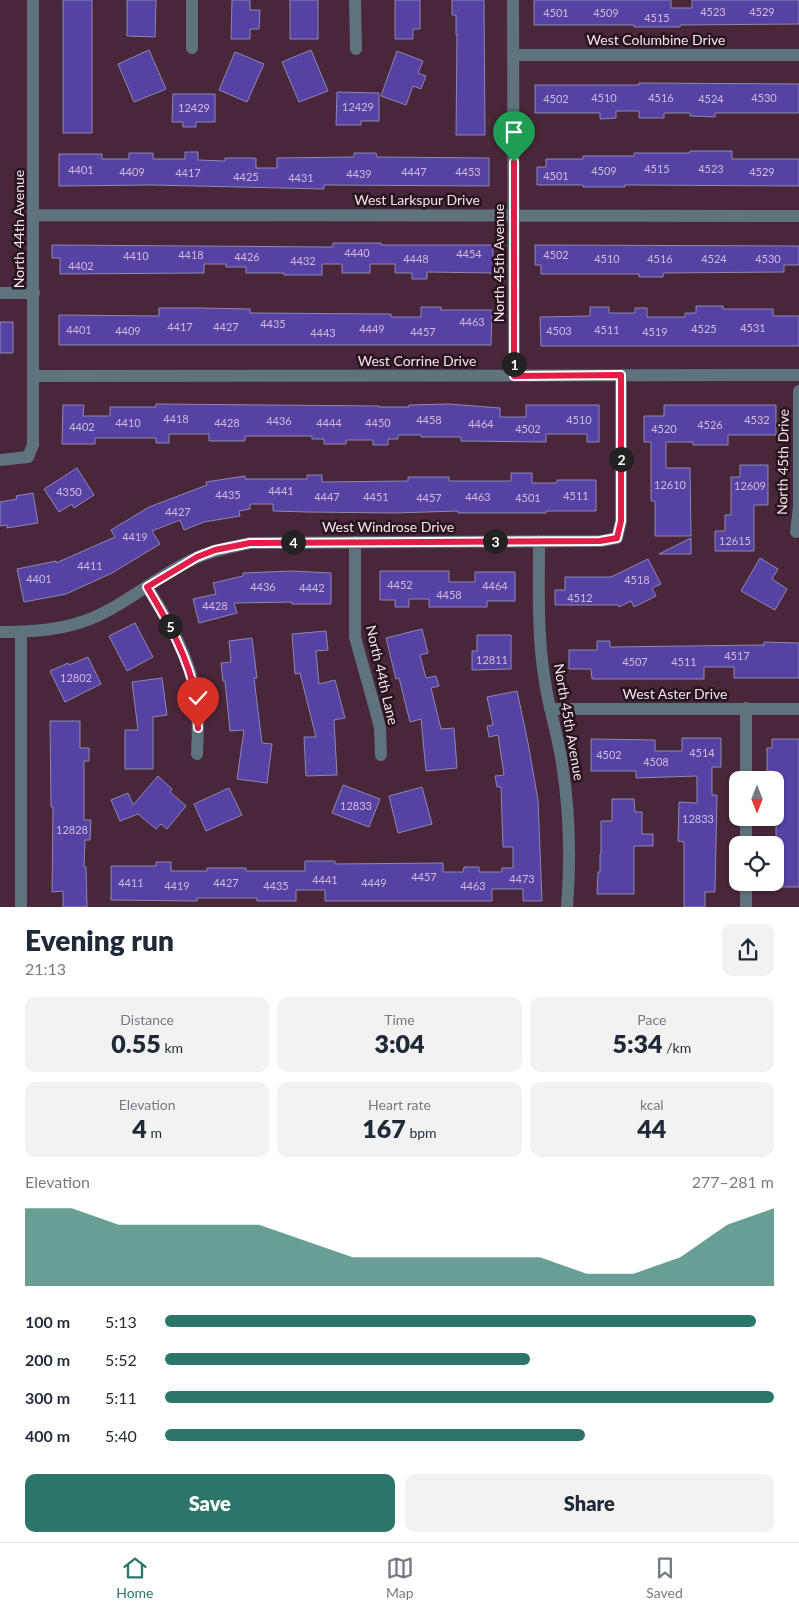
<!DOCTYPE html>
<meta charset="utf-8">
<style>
body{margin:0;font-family:Lato,sans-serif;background:#f2f2f3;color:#1f2937;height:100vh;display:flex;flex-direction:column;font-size:19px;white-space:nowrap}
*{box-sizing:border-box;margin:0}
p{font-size:16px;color:#747a83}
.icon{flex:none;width:28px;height:28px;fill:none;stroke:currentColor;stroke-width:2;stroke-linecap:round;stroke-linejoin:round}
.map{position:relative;height:907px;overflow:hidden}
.panel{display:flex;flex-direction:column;background:#fff;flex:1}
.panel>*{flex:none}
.needle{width:32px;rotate:180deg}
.tools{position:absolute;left:729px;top:771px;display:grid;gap:10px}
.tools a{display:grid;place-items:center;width:55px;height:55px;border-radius:10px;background:#fff;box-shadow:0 1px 4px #0004;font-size:25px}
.pin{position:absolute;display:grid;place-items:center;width:42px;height:42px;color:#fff;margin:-51px -21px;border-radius:50% 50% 50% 0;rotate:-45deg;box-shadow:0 0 5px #0007}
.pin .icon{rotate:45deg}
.km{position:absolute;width:25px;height:25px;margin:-12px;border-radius:50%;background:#222;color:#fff;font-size:14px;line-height:25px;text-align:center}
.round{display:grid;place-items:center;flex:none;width:52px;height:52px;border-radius:10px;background:#f2f2f3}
.headline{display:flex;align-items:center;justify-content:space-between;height:85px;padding:0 25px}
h1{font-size:28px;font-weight:800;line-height:38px}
.figures{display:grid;grid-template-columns:repeat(3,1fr);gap:8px;height:85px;padding:5px 25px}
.figures div{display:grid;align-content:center;border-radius:10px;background:#f2f2f3;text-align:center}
.figures b{font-size:25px;font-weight:800}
.figures small{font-size:14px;font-weight:400}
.figures p{font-size:14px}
.chart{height:140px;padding:10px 25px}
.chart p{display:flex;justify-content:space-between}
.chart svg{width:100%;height:90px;margin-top:5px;fill:#2b7668;opacity:.7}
.button{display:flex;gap:10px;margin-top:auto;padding:10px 25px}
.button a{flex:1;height:58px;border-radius:10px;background:#2b7668;color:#fff;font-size:20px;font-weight:800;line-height:58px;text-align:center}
.button a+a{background:#f2f2f3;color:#1f2937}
ul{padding:0 25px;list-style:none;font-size:16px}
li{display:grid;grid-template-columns:80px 60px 1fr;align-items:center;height:38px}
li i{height:12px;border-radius:6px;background:#2b7668}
.tab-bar{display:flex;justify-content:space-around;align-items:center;height:70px;border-top:1px solid #e0e1e3;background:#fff;font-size:14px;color:#747a83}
.tab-bar a{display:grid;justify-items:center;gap:2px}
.tab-bar .on{color:#2b7668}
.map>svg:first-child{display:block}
.building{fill:#5542a3;stroke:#8c89b1}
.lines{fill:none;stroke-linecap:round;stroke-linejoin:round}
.minor{stroke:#5f737c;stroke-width:12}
.route-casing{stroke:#fff;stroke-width:10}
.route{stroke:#e11d48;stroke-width:6}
.labels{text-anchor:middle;stroke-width:5;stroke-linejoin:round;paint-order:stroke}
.number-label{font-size:11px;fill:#d0bada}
.street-label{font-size:14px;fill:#f9e2ed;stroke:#26151e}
</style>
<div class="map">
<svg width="799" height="907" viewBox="0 0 799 907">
<rect width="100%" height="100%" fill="#492639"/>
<!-- building -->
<path class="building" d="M63,0h29v133h-29z
M127,0h29l-1,37 -28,-1z
M232,0h18v10h10l-1,19h-9v10h-19z
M290,0h28v39h-28z
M395,0h25v29h-7v10h-18z
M452,0h32l1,135h-29l1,-100h-1v-20h-4z
M534,0h137v8h21v-8h107v24l-119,1v2h-46v-2h-100z
M149,50l17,39 -32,13 -16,-38z
M311,50l17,41 -29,11 -17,-40z
M397,51l26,10 -5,12 8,3 -5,13 -8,-3 -7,19 -25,-9z
M235,52l29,12 -17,38 -28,-12z
M639,83l160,1v29h-84v4l-25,-1v-3h-26v5h-25v-7h-23v7l-16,1v-6h-65v-28h104z
M337,92l42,1v28h-18v4h-25z
M173,94h42v28h-19v5h-13v-5h-11z
M690,151h42v8h67v27l-174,-1v2h-42v-2h-46v-18h9v-8h37v-3h51v-3h56z
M185,152h13v8l27,1v-3h31v10h21v-10l77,-1v-4h22l1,4 112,1v28l-165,-1v4l-171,-4 -94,1v-32h43v5h27v-6h24v6h32z
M333,243h48v2h112v28l-66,-1v7h-15v-6h-17v-9h-25v9h-28v-9h-20v11h-38v-2h-38v-6h-20v-3h-22v9l-144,1v-16h-8v-13l281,2z
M535,245l264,1v19h-15v7l-121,1v4h-24v-3h-98v-9h-6z
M696,306h27v3h50v7h26v30h-258l-1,-29 50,-1v-9h19v6h26v-5h12v9h38v-4h11z
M421,307h20v3h51l-1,35h-432v-30l100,1v-8h41l50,1v4l141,1v3h30z
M0,322h13v31h-13z
M156,404l223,2v1h30v-2l40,-1 51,4v9h26v-12h73v37h-12v-8h-41v8l-85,-1v-4h-40v-2h-23v4h-10v6h-15v-5h-27v4h-22v-5h-12v-3h-67v5h-36v-7h-40v9h-13v-5h-61v6h-33l1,-39h21l-1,11h27v-9h46z
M664,405h112v30h-48v10h-35v-3h-27v26h24l1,68h-36v-35h-4v-59h-7v-26h20z
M740,465h28v40h-14v46h-39v-20h10v-16h6v-38h9z
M77,468l17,27 -20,13 -2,-4 -13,8 -15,-23z
M511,473h21v10h25v-3h39v31h-50v2h-88v-2l-63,2 -88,-1 -34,-1v-7h-23v5l-11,2 1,5 -36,6 -20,8 -4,-10 -28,11 8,13 -48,29 -46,21 -42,8 -7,-33 39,-8v2l59,-26 -4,-7 38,-23 58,-22 -1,-3 39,-6v3h62v-4h15v7l86,-1v-4h41v4h62z
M33,493l5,30 -31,5v-3l-7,1v-24l17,-3 -1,-3z
M691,538v16h-32z
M760,558l18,11 -6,10 15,10 -12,21 -34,-19z
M648,559l13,25 -9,4 4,8 -22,11 -3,-6 -12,6 -1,-2h-63v-15h10v-13h46z
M292,571l39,2v31h-39v-2l-58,1 3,10 -38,10 -6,-24 23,-5 -3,-11 30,-7v-3z
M380,571h69v11h26v-10h40v29h-28v6h-58v-8h-20v8h-14v-7h-15z
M135,623l18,34 -26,14 -18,-35z
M422,629l6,24 -8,2 6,23 10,-2 3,10 -8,2 10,41 13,-1 3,40 -31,3 -5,-52 -11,3 -11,-44 -3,1 -10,-41z
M326,631l2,19 -12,1 3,33 16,-4 10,38 -11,2 3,55 -31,1 -2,-39h12l-16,-64 -5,1 -3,-40z
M477,635h34v34l-39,1v-19h5z
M252,638l5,40h-3l8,65 10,1 -5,39 -30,-4 7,-49 -14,1 -5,-50h-2l-2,-18 10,-1 -2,-21z
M597,641h13v6l154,-2v-3l35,1v35h-65v-11h-30v12h-112l-1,-10h-22v-19h28z
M88,657l13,27 -36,18 -15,-31 18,-8 1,2z
M162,678l5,37 -14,2v52h-28v-39h13l-6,-48z
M517,691l11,52 10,57 4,101h-19v-12h-31v12h-167v-11h-29v11h-39v-3h-60v3l-86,-1v-34h45v-4h15v9h36v-3h39v3h59v-10h30v3l108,-1v9h20l1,-5h15v5h23v-4h11v-21h-10l-2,-60h-4l-2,-11 9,-1 -6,-40 -9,2 -2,-11 6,-1 -6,-28z
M50,721h30v27h9v13h-5v59h7l-1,20h-5l-1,27h2l1,40h-24v-16l-11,1 1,-85h-2z
M682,738h39v29h-9v28h5l-2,97h-10v15h-21v-65l-6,-1 1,-39 18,1v-27l-61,2v-7h-45v-32l64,1v11h27z
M772,739h27v148h-23v-105l-3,-2v-9h-6v-23h5z
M158,776l14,13 -2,3 16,14 -19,23 -6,-5 -5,5 -18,-15 -18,7 -9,-21 17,-7 5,12z
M343,785l37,14 -11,28 -37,-14z
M422,787l10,37 -34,9 -9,-37z
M229,788l13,27 -36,16 -12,-27z
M612,799h22l1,13h7v22h11v12h-19v48h-37l1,-22h2v-18h1v-33h11z"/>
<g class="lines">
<!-- minor -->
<path class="minor" d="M355,0l1,49
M513,0l1,375
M192,48v-48
M513,55h286
M34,215l765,1
M0,293h34
M34,376l765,-1
M0,460l28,-3 5,-12v-445
M796,532l3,-25v-116
M539,541c0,47 -2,94 6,141 4,27 13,54 17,81 8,50 9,94 5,144
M355,542v95l22,79 3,12 1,27
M147,587c21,34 44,71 49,113 3,18 2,36 1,54
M0,632c33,0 67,-2 97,-16 36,-16 65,-44 101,-59 17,-7 34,-10 52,-14l351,-2 16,-3 4,-17v-146
M746,708v72
M550,709h249
M746,818v27
M746,882v25
M21,907v-275"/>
</g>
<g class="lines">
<defs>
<path id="route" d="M198,728c-1,-10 0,-21 -2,-31 -8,-41 -28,-75 -49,-110l50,-30 18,-7 35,-7 350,-2 17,-3 4,-17v-146l-107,1v-214"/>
</defs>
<!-- route casing -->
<use href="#route" class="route-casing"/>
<!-- route -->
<use href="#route" class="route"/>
</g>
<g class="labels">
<!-- number labels -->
<g class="number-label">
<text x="713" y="16">4523</text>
<text x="762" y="16">4529</text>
<text x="556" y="17">4501</text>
<text x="606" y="17">4509</text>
<text x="657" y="22">4515</text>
<text x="604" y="102">4510</text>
<text x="661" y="102">4516</text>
<text x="764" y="102">4530</text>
<text x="556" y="103">4502</text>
<text x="711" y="103">4524</text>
<text x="358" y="111">12429</text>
<text x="194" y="112">12429</text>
<text x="657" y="173">4515</text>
<text x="711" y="173">4523</text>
<text x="81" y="174">4401</text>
<text x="604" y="175">4509</text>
<text x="132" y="176">4409</text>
<text x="414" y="176">4447</text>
<text x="468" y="176">4453</text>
<text x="762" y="176">4529</text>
<text x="188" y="177">4417</text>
<text x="359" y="178">4439</text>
<text x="556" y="180">4501</text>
<text x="246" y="181">4425</text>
<text x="301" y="182">4431</text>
<text x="357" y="257">4440</text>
<text x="469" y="258">4454</text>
<text x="191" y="259">4418</text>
<text x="556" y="259">4502</text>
<text x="136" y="260">4410</text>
<text x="247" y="261">4426</text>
<text x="416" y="263">4448</text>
<text x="607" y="263">4510</text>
<text x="660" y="263">4516</text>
<text x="714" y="263">4524</text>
<text x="768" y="263">4530</text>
<text x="303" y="265">4432</text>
<text x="81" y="270">4402</text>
<text x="472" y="326">4463</text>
<text x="273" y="328">4435</text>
<text x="180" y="331">4417</text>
<text x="226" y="331">4427</text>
<text x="753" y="332">4531</text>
<text x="372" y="333">4449</text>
<text x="704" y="333">4525</text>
<text x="79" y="334">4401</text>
<text x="607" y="334">4511</text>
<text x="128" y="335">4409</text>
<text x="559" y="335">4503</text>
<text x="423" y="336">4457</text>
<text x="655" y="336">4519</text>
<text x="323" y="337">4443</text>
<text x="176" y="423">4418</text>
<text x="429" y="424">4458</text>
<text x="579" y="424">4510</text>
<text x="757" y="424">4532</text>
<text x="279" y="425">4436</text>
<text x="128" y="427">4410</text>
<text x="227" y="427">4428</text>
<text x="329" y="427">4444</text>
<text x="378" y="427">4450</text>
<text x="481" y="428">4464</text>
<text x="710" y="429">4526</text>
<text x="82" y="431">4402</text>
<text x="528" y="433">4502</text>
<text x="664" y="433">4520</text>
<text x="670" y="489">12610</text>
<text x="750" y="490">12609</text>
<text x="281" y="495">4441</text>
<text x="69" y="496">4350</text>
<text x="228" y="499">4435</text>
<text x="576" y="500">4511</text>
<text x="327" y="501">4447</text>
<text x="376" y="501">4451</text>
<text x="478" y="501">4463</text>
<text x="429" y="502">4457</text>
<text x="528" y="502">4501</text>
<text x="178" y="516">4427</text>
<text x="135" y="541">4419</text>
<text x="735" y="545">12615</text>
<text x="90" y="570">4411</text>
<text x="39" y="583">4401</text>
<text x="637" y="584">4518</text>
<text x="400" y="589">4452</text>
<text x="495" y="590">4464</text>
<text x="263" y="591">4436</text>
<text x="312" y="592">4442</text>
<text x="449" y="599">4458</text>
<text x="580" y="602">4512</text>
<text x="215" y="610">4428</text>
<text x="737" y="660">4517</text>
<text x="492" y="664">12811</text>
<text x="635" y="666">4507</text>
<text x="684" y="666">4511</text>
<text x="76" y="682">12802</text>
<text x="702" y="757">4514</text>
<text x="609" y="759">4502</text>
<text x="656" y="766">4508</text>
<text x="356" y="810">12833</text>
<text x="698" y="823">12833</text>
<text x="72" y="834">12828</text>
<text x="424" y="881">4457</text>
<text x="522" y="883">4473</text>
<text x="325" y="884">4441</text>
<text x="131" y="887">4411</text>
<text x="226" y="887">4427</text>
<text x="374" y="887">4449</text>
<text x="177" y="890">4419</text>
<text x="276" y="890">4435</text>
<text x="473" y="890">4463</text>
</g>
<!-- street labels -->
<g class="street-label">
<text x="656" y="45">West Columbine Drive</text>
<text x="417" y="205">West Larkspur Drive</text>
<text transform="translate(19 229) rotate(-90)" y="5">North 44th Avenue</text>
<text transform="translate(499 263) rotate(-90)" y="5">North 45th Avenue</text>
<text x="417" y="366">West Corrine Drive</text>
<text transform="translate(783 462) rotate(-89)" y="5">North 45th Drive</text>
<text x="388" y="532">West Windrose Drive</text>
<text transform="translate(382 675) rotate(77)" y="5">North 44th Lane</text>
<text x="675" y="699">West Aster Drive</text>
<text transform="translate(569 722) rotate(80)" y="5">North 45th Avenue</text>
</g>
</g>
</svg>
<div class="tools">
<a><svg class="needle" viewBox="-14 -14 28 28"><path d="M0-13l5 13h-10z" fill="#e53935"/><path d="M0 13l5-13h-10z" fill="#747a83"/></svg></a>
<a><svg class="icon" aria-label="locate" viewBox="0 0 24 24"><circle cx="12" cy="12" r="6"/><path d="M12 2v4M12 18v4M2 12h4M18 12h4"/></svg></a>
</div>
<div class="pin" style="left:514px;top:162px;background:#1e9e55"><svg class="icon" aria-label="arrive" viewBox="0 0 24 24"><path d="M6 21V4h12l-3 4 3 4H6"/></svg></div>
<div class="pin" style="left:198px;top:728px;background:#d93025"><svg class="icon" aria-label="check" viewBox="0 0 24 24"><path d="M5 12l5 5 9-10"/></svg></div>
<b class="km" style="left:514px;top:364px">1</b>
<b class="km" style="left:621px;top:459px">2</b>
<b class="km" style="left:495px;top:541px">3</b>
<b class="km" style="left:293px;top:542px">4</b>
<b class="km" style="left:170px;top:626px">5</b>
</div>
<section class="panel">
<div class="headline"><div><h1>Evening run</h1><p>21:13</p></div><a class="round"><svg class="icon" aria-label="share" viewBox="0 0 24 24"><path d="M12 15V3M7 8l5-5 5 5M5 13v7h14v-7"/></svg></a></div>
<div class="figures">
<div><p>Distance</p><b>0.55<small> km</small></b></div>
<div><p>Time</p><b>3:04</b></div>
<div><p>Pace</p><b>5:34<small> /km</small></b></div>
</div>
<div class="figures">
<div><p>Elevation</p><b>4<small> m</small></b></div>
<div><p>Heart rate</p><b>167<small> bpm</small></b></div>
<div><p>kcal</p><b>44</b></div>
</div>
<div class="chart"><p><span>Elevation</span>277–281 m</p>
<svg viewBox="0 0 160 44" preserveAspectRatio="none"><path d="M0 44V6L10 6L20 14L30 14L40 14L50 14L60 22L70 30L80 30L90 30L100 30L110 30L120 38L130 38L140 30L150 14L160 6V44z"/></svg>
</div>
<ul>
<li><b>100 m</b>5:13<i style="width:97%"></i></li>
<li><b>200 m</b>5:52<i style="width:60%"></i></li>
<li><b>300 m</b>5:11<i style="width:100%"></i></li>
<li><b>400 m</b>5:40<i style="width:69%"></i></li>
</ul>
<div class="button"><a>Save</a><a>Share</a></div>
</section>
<nav class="tab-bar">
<a class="on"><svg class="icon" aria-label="home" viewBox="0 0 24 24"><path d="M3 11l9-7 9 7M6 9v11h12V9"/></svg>Home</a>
<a><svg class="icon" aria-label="map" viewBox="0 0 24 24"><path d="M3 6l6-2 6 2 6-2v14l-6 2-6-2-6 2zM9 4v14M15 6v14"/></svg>Map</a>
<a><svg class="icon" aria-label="saved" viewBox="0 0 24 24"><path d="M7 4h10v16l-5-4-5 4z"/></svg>Saved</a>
</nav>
